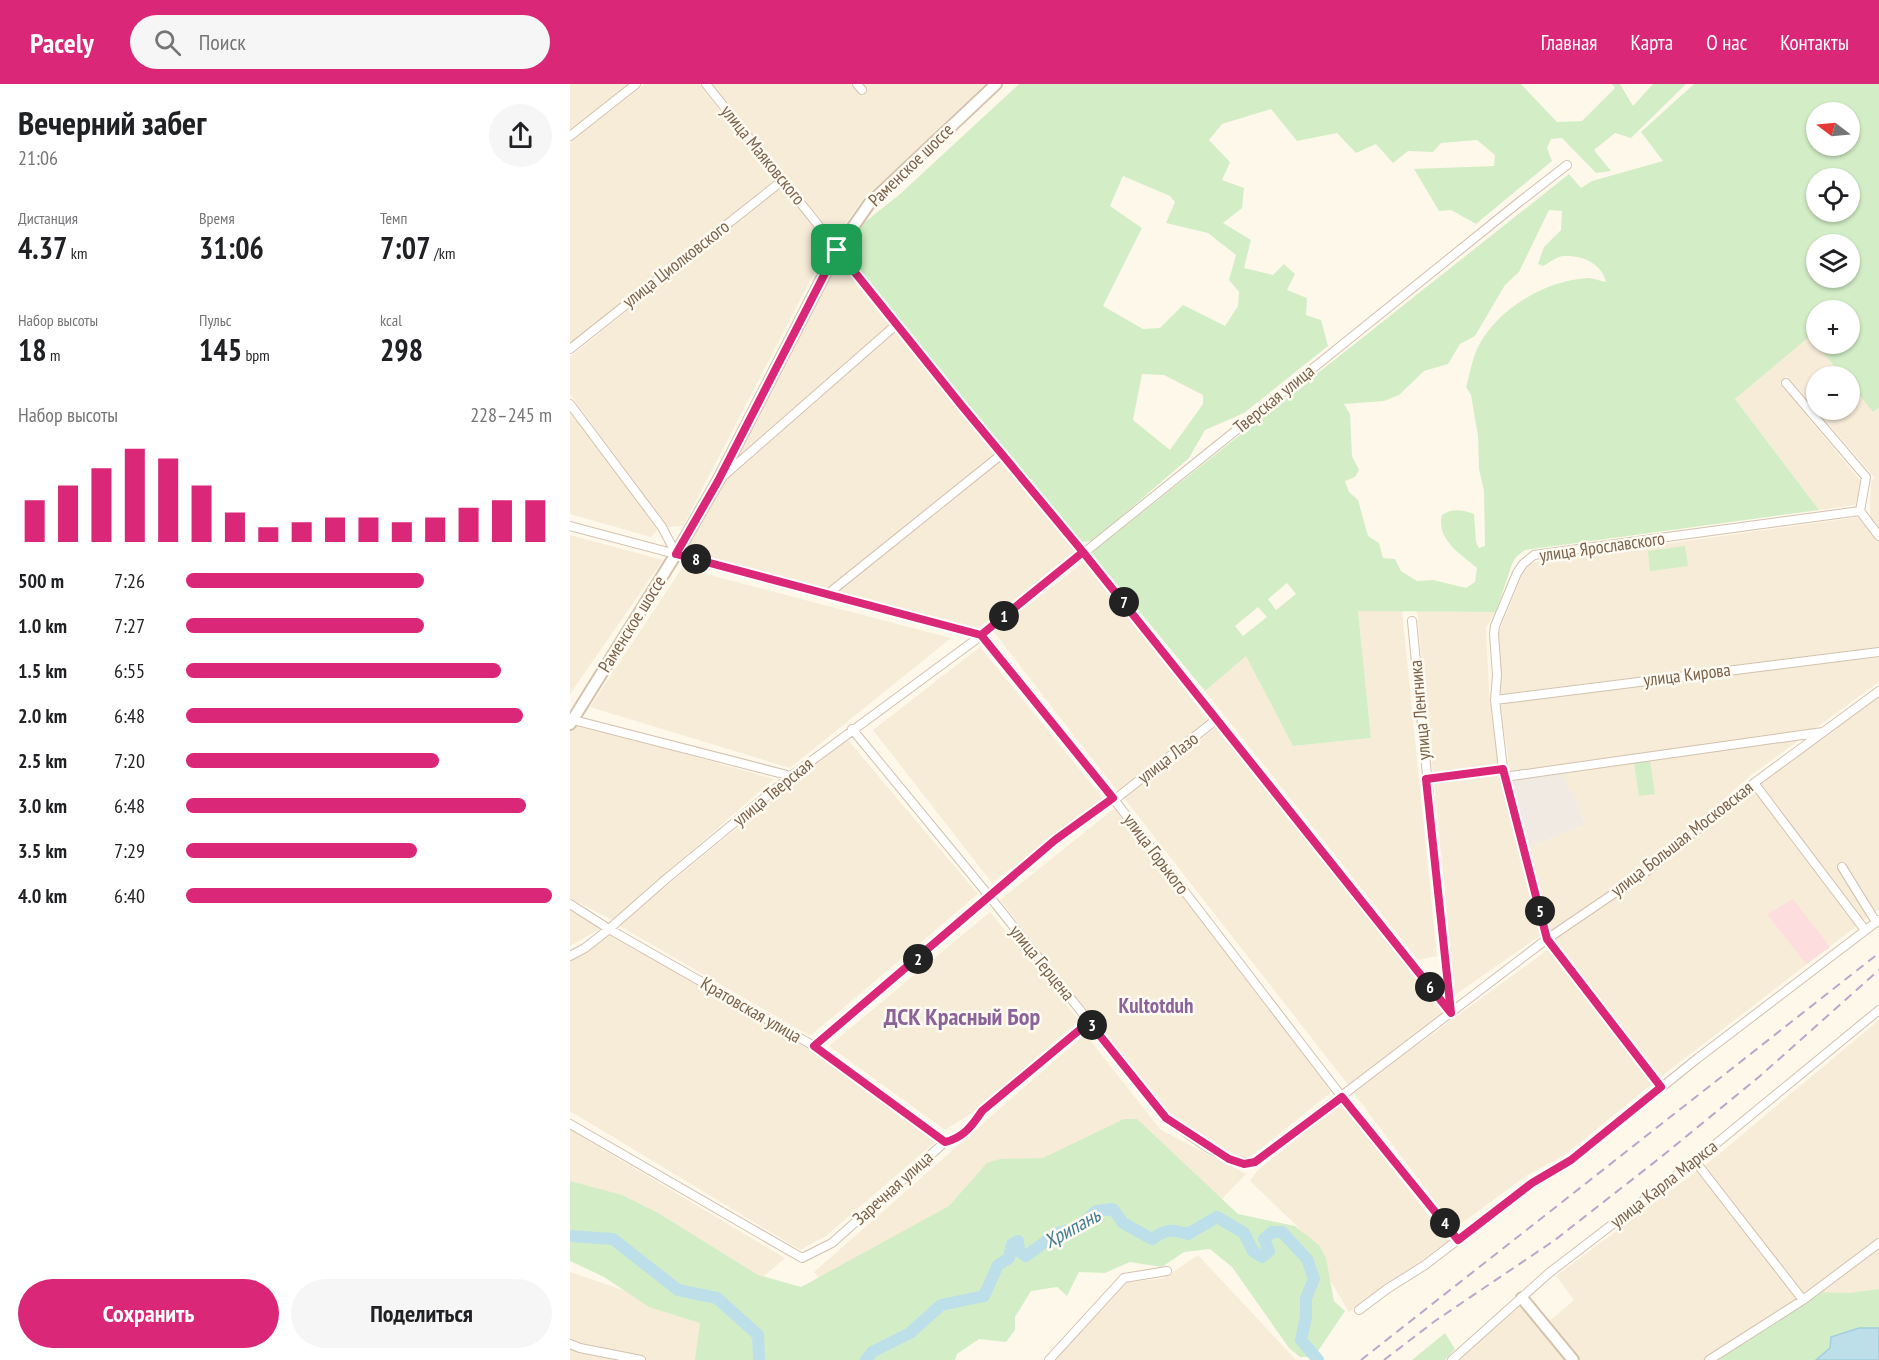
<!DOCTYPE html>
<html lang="ru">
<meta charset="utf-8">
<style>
body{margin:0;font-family:"PT Sans Narrow",sans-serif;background:#f6f6f6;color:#202124;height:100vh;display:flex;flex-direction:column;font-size:22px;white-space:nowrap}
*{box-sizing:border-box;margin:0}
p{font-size:20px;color:#757577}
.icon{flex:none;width:33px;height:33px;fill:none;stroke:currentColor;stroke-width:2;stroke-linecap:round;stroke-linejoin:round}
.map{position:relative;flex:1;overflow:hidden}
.details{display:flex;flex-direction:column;background:#fff;width:570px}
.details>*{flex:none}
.needle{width:39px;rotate:286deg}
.controls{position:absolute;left:1236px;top:18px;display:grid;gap:12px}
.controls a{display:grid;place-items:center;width:54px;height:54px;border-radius:50%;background:#fff;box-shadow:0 2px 4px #0004;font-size:30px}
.pin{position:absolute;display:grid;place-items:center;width:51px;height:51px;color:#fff;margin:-26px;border-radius:12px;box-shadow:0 3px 9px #0006}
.km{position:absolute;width:30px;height:30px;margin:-15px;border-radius:50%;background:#222;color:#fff;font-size:16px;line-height:30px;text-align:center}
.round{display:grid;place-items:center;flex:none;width:63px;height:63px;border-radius:32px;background:#f6f6f6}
.summary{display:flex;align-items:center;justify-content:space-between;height:102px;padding:0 18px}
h1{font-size:33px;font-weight:700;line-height:45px}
.stats{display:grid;grid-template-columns:repeat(3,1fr);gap:9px;height:102px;padding:6px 18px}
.stats div{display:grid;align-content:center}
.stats b{font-size:30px;font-weight:700}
.stats small{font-size:16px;font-weight:400}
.stats p{font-size:16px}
.chart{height:168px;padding:12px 18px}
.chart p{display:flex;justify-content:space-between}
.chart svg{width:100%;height:108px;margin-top:6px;stroke:#db2777;stroke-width:6}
.action{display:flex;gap:12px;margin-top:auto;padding:12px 18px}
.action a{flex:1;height:69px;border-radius:36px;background:#db2777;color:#fff;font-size:24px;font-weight:700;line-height:69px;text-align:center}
.action a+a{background:#f6f6f6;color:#202124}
ul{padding:0 18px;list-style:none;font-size:20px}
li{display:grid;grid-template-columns:96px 72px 1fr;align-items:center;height:45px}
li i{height:15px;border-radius:8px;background:#db2777}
header{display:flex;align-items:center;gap:36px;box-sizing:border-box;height:84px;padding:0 30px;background:#db2777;color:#fff}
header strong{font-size:28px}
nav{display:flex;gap:33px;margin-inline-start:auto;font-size:21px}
.search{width:420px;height:54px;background:#f6f6f6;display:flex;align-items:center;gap:15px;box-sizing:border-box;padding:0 21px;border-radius:33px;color:#757577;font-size:22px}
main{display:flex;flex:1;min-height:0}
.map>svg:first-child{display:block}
.residential{fill:#f6ecd8}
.industrial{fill:#f0eae3}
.medical{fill:#fdddde}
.green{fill:#d3eec7;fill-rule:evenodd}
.water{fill:#bddfea;stroke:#a2cedd;stroke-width:1.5}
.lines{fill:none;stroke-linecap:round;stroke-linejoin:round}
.river{stroke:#bddfea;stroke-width:12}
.street-casing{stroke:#d3c2ae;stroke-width:10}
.secondary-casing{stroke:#d6c3ac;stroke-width:14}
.street{stroke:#fff;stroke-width:8}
.secondary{stroke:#fff;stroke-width:10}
.rail{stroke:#bea6cb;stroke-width:2;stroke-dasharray:9 6;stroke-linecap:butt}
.route-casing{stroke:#fff;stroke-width:12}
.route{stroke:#db2777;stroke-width:8}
.labels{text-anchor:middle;stroke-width:5;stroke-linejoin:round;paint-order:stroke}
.street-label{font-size:18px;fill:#7c614a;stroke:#fffbf3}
.water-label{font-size:20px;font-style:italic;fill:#417c91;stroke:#fffbf3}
.quarter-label{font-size:21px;font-weight:bold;fill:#8c6398;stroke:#fffbf3}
.district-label{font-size:24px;font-weight:bold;fill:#8c6398;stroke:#fffbf3}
</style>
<header>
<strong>Pacely</strong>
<div class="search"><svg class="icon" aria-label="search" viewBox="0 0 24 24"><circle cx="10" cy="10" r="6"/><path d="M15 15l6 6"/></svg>Поиск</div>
<nav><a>Главная</a><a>Карта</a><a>О нас</a><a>Контакты</a></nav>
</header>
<main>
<section class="details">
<div class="summary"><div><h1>Вечерний забег</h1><p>21:06</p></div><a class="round"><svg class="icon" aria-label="share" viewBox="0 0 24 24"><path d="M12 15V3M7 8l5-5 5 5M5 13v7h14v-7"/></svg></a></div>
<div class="stats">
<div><p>Дистанция</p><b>4.37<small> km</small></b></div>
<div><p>Время</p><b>31:06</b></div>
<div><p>Темп</p><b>7:07<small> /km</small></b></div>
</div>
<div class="stats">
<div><p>Набор высоты</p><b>18<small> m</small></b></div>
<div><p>Пульс</p><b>145<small> bpm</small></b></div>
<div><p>kcal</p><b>298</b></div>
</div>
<div class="chart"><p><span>Набор высоты</span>228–245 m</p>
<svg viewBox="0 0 160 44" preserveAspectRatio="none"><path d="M5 44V27M15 44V21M25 44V14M35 44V6M45 44V10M55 44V21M65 44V32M75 44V38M85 44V36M95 44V34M105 44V34M115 44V36M125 44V34M135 44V30M145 44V27M155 44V27"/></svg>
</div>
<ul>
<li><b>500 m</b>7:26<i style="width:65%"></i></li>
<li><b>1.0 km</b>7:27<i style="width:65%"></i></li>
<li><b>1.5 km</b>6:55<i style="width:86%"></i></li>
<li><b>2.0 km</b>6:48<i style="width:92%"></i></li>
<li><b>2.5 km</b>7:20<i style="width:69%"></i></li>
<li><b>3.0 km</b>6:48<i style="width:93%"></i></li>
<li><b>3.5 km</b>7:29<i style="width:63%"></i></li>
<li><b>4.0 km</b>6:40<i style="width:100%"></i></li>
</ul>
<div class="action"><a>Сохранить</a><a>Поделиться</a></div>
</section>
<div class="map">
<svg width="1309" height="1276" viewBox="0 0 1309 1276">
<rect width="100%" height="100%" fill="#fef8eb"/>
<!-- residential -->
<path class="residential" d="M0,0h61l-61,48z
M75,0h55l73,97 -203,166v-205z
M142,0h273l-124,118 -26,36z
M212,102l46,60 -145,280 -16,1 -97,-133v-37z
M268,172l239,295 -100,78 -287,-76 -2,-7z
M1239,253l34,39h-27v34h34v-26l23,28 6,-4v121l-9,-11 1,-37 4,-3 -88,-102 -7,7 82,100 -7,22 -36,5 -84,-111z
M0,326l88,119 -7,8 -81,-23z
M1289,433l20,25v106l-378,46 -3,-59 25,-63 5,-7 7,-3z
M0,451l93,25 -93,134z
M515,477l123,159 -91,71 -123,-159z
M112,484l269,70 -161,130 -200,-61z
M788,527h44l35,345 -19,4 -213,-269 41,-36 47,91 78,-8z
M847,527l79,1 -10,15 3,65 11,86 41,157 -86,60z
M410,563l123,151 -111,85 -119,-153z
M1309,573v25l-129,94 -105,93 -95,63 -21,-85 57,-23 -24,-51 -51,7 -11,-78z
M1309,613v212l-17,13 -104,-138z
M6,639l198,56 -162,141 -42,-22v-167z
M646,643l229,285 -96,74 -225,-288z
M277,655l131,155 -168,142 -192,-111z
M1184,703l104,138 -200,154 -105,-140 97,-65z
M545,724l219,282 -85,68 -7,1 -60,-34 -17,-16 -165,-209z
M0,825l35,17 -35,20z
M420,828l89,108 -98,87 -36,23 -116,-84z
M43,845l197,118 125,95 -109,94 -26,14 -230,-139v-150z
M980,864l103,135 -88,72 -39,21 -71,52 -102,-136z
M1309,936v269l-31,4 -85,30 -61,37h-124l-31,-37 27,-23 -18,-24 157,-117z
M515,950l76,96 85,44 -28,29 -354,125 -50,-56z
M770,1019l109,138 -100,71 -50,-84 -49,-47 7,-10z
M0,1046l215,128 -31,27 -184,-100z
M628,1171l98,105h-241l69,-77 40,-5z
M0,1188l135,46 -8,42h-127z
M951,1218l48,58h-115z"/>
<!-- industrial -->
<path class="industrial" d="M992,689l24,51 -57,23 -18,-67z"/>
<!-- medical -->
<path class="medical" d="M1223,815l37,48 -24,17 -39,-50z"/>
<!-- green -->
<path class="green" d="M449,0h502l36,38 25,-1 33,-33 -3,-4h8l13,22 20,-22h33l-55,54 -16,-5 -21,17 17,21 -15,2 -34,-35 -11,1 -4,9 5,13 -76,63 -25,-14 -12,1 -25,-42 80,-3 1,-11 -18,-15 -36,3 -8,9 -25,-1 -15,12 -17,-19 -20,9 -19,-20 -40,8 -26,-32 -49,15 -13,16 21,22 -8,18 22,8 -2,20 -19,15 28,17 -7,28 29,7 11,-11 11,10 -8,16 20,8 -1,17 15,5 7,26 -84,67 -39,17 -16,28 -96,83 -14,1 -237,-293 18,-23 40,-32zM553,92l47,20 5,6 -9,21 42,10 28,22 -7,25 10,12 -1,14 -13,20 -42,-21 -23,23 -17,1 -40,-23 39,-78 -32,-22zM572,290l22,1 39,20v9l-33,46 -37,-30z
M1124,0h185v324l-6,4 -23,-28v-8h-7l-34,-39 -74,62 84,111 -294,40 -9,7 -4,7 -16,48 -138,-1 13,127 -78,8 -47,-90 -41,35 -114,-138 478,-379 12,14 11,-7 71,-20 -22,-29zM1280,28v34h-34v-34zM1280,94v34h-34v-34zM979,126l13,1 -1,19 -17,17 -6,17 5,2c6,-3 14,-10 21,-10 19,-1 38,8 42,26 -6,-1 -12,-4 -18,-4 -42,2 -91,31 -110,69 -6,12 -8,27 -12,40l5,8 7,41 1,33 5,22 1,55 -6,2 -3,-6 -2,-28c-11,-4 -22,-6 -32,1 -6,25 19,39 35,53l-2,14 -9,6 -33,-8 -16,1 -16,-10 -6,-12 -12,-1 -4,-15 -11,-7 -10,-36 -9,-8 -4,-11 10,-4 4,-7 -7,-14 -2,-42 -6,-10 40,-3 15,-6 25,-24 24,-7 12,-20 15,-8 30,-51 14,-13zM1246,160h34v34h-34zM1280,226v34h-34v-34zM717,499l9,11 -20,16 -8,-11zM688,523l9,10 -24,19 -8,-10z
M1115,462l3,20 -38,5 -2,-20z
M1080,677l5,33 -16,2 -5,-33z
M554,1035h13l101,95 57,12 24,19 7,13 8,43 11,10 -31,46h-14l-11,-9 -57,-81 -22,-18 -26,3 -22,15 -32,-5 -25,11 -26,-1 -12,24 -10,-9 -26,4 -16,26v13l-9,12 -27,-3 -22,15 -2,6h-260l5,-37 -51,-16 -45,-30 -34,-16v-80l52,14 36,18 100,62 43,12 148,-81 38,-43 13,-4 43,-1z
M1309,1205v39h-20l-43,32h-114l61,-37 44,-31 41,1z
M875,1249l10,16 -10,11h-33z"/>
<!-- water -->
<path class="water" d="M1289,1244h20v32h-63l14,-12 1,-11z"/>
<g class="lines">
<!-- river -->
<path class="river" d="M0,1152l43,3 65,51 39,8 41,37 1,25
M296,1276l6,-8 38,-19 31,-28 43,-9 14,-31 11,-7 3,-14 6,-3 1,10 7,5 31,-23 21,-5 18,-17 17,-2 10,14 29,16c14,-10 20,-10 36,-5l29,-17 27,16 9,18 9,6 7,-6 -5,-12 8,-7h10l25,27 7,20 -8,19v19l-5,23 17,20"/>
<defs>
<path id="street" d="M136,0l256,322 121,146 368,461
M287,0l5,6
M0,52l66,-52
M0,265l213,-169
M1216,299l80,94 -6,34 19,25
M0,320l92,123 14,27
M151,394l176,-154
M0,442l412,109 131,163 229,299 116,143
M259,509l173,-139
M842,537l38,390
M925,616l384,-48
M0,635l221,57
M282,645l138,168 176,221c24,17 59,48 89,44l292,-223 100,-68 107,-88 125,-92
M934,693l319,-45
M857,695l76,-10
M1184,699l111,147
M1272,783l34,55
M0,820l39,25 205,117 131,96
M0,872l15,-8 24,-19 57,-50 125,-103 191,-141 536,-432 49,-38
M244,962l241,-206 58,-42 5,-1 99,-78
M1091,1003l-114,-148 -43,-162 -9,-77 2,-25 -3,-41 1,-8 22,-53 6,-9 11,-9 326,-44
M0,1040l232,134 30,-15 113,-101c18,-4 27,-16 37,-31l107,-90
M1125,1077l108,139
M789,1226l28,-21 38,-24 107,-82 39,-23 127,-102 181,-138
M0,1260l10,4 61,12
M479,1276l75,-82 43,-7
M882,1276l97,-87 146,-112 184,-151
M1139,1276l94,-60 76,-57"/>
<path id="secondary" d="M0,640l106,-170 42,-73 119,-231 32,-46 127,-120
M952,1214l51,62"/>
</defs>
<!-- street casing -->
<use href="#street" class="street-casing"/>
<!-- secondary casing -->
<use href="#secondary" class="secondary-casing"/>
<!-- street -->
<use href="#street" class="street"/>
<!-- secondary -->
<use href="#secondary" class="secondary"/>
<!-- rail -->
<path class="rail" d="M791,1276l518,-407
M814,1276l51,-39 120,-81 106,-83 99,-81 119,-106"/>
</g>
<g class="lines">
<defs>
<path id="route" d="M267,166l125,156 121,146 -102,83 132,163 -58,42 -241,206 131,96c18,-4 27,-16 37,-31l107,-89 77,96 63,41 15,5 11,-2 87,-65 116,143 74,-57 39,-23 90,-73 -114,-148 -44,-170 -77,10 25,234 -368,-461 -102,83 -305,-81 42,-73 119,-231"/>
</defs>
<!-- route casing -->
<use href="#route" class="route-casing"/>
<!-- route -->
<use href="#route" class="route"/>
</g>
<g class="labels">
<!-- street labels -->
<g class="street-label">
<text transform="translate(193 71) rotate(51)" y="6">улица Маяковского</text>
<text transform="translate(341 81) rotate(-44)" y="6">Раменское шоссе</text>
<text transform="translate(106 180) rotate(-38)" y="6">улица Циолковского</text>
<text transform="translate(704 315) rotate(-39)" y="6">Тверская улица</text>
<text transform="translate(1032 463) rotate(-8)" y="6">улица Ярославского</text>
<text transform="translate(62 540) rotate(-58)" y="6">Раменское шоссе</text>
<text transform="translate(1117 591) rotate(-7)" y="6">улица Кирова</text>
<text transform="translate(850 626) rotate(-95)" y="6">улица Ленгника</text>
<text transform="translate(598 674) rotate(-38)" y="6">улица Лазо</text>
<text transform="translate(203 708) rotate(-39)" y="6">улица Тверская</text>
<text transform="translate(1112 755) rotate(-38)" y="6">улица Большая Московская</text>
<text transform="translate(586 770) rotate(53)" y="6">улица Горького</text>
<text transform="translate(472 879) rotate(51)" y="6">улица Герцена</text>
<text transform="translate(181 926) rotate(30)" y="6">Кратовская улица</text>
<text transform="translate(1094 1100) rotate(-38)" y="6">улица Карла Маркса</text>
<text transform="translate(323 1104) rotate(-42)" y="6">Заречная улица</text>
</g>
<!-- water labels -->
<g class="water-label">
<text transform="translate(502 1144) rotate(-29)" y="7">Хрипань</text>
</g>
<!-- quarter labels -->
<g class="quarter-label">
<text x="586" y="929">Kultotduh</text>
</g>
<!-- district labels -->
<g class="district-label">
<text x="392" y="941">ДСК Красный Бор</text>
</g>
</g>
</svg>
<div class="controls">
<a><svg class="needle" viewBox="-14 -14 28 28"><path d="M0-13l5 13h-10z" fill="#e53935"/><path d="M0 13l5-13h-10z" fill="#757577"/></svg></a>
<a><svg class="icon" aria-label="locate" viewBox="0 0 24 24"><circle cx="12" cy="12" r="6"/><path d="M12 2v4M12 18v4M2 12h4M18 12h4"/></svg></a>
<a><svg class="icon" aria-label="layers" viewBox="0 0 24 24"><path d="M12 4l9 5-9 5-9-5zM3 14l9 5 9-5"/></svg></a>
<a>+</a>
<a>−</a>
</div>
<div class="pin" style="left:267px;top:166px;background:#1e9e55"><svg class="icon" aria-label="arrive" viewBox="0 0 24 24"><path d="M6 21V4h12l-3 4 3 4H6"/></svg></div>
<b class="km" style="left:434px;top:532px">1</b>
<b class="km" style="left:348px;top:875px">2</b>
<b class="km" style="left:522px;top:941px">3</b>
<b class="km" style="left:875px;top:1139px">4</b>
<b class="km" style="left:970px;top:827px">5</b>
<b class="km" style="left:860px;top:903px">6</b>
<b class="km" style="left:554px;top:518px">7</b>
<b class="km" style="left:126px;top:475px">8</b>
</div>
</main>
